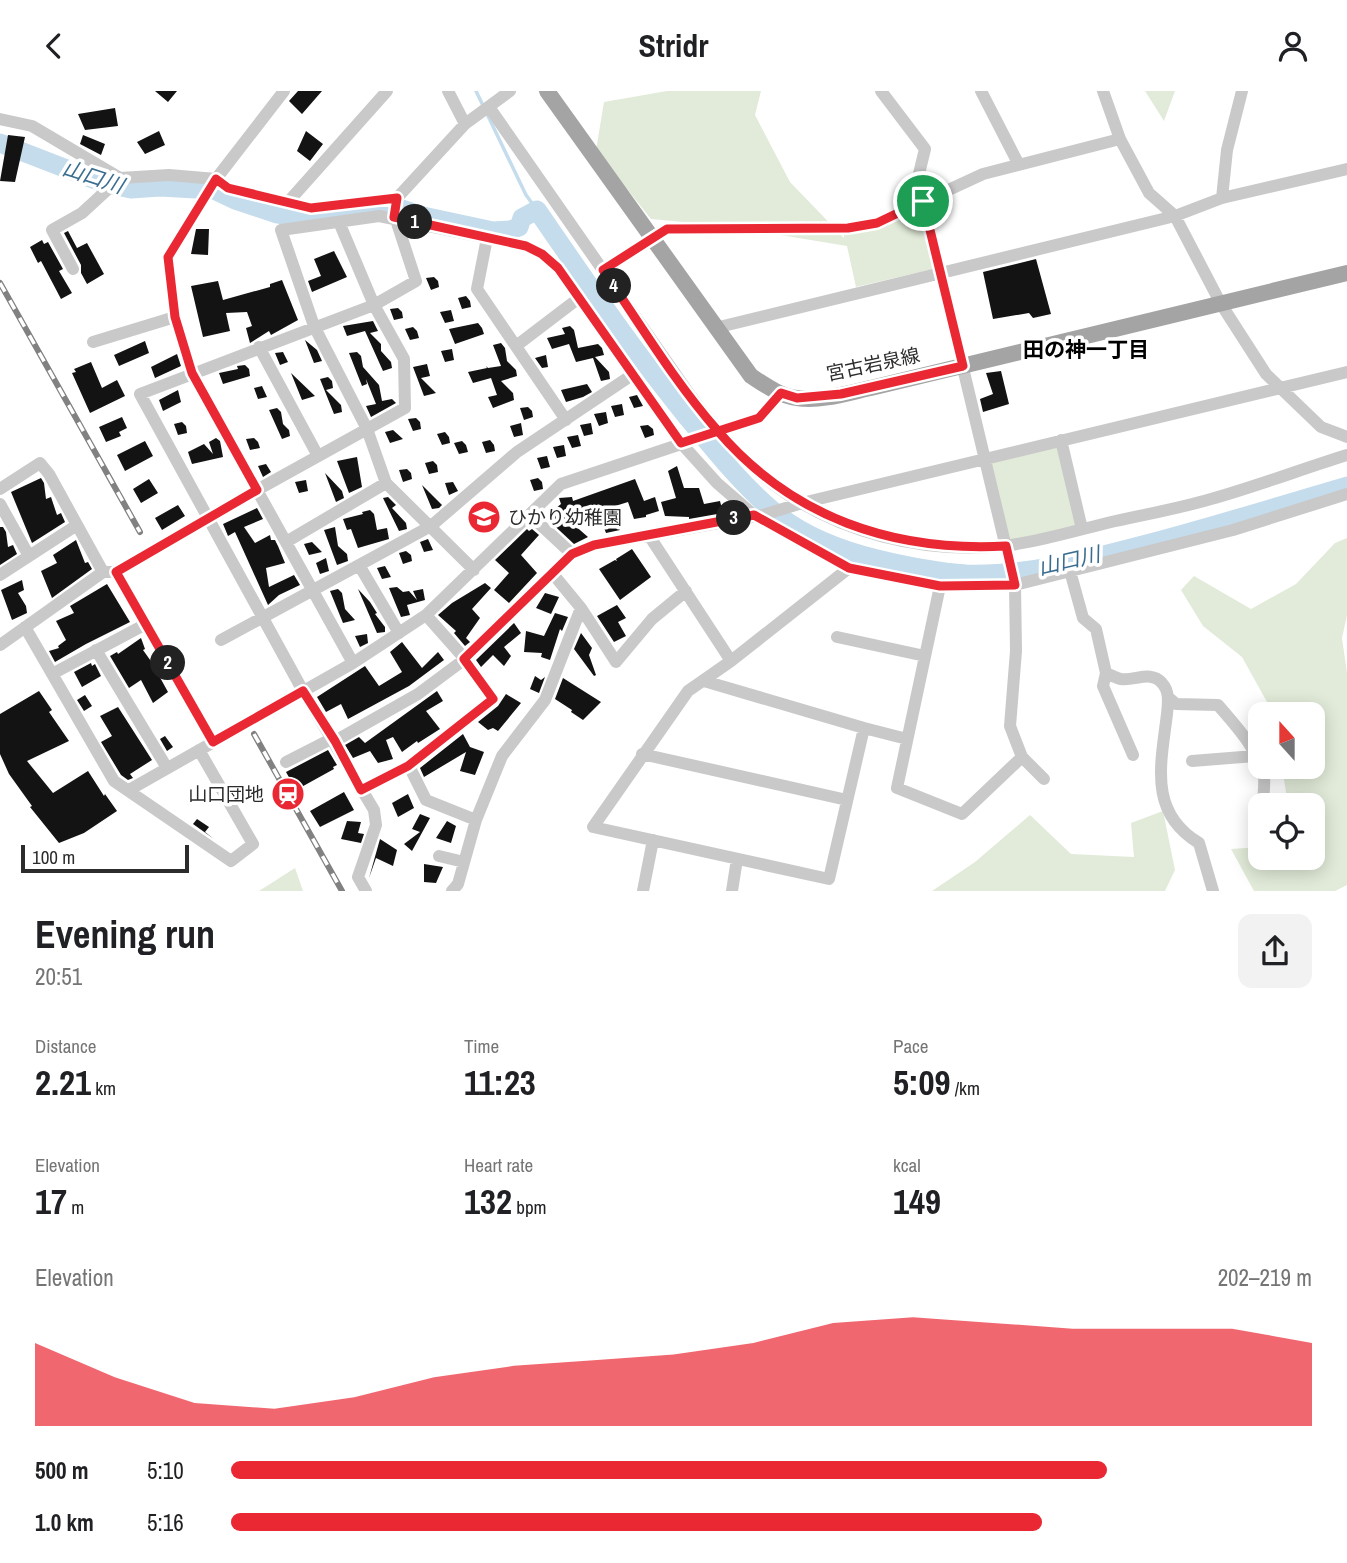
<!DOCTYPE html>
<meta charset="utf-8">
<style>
body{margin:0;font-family:"Archivo Narrow","Noto Sans JP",sans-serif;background:#f2f2f2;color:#202124;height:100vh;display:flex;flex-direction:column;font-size:26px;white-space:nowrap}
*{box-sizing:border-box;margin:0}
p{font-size:23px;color:#757577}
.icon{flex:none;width:38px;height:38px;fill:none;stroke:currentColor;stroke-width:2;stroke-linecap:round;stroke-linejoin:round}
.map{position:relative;height:800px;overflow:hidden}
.panel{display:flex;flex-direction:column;background:#fff;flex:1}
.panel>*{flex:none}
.needle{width:46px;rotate:339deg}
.buttons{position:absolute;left:1248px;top:611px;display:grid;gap:14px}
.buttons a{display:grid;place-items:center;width:77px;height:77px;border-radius:14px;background:#fff;box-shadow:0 4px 18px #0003;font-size:35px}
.scale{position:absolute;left:21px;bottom:18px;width:168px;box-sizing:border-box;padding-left:7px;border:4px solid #2c2c2c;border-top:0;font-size:19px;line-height:24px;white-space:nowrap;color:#2c2c2c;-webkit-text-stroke:5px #fff;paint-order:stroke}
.pin{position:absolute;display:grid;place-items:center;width:60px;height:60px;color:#fff;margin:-30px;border:4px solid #fff;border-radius:50%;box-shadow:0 2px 7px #0007}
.km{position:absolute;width:35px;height:35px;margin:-18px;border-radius:50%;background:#222;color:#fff;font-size:19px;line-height:35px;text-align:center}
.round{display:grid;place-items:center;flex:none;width:74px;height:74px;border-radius:14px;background:#f2f2f2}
.overview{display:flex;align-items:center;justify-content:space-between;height:119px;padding:0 35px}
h1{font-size:38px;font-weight:700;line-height:52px}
.stats{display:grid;grid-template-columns:repeat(3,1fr);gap:10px;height:119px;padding:7px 35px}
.stats div{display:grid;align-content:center}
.stats b{font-size:35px;font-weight:700}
.stats small{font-size:19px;font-weight:400}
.stats p{font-size:19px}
.chart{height:196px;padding:14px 35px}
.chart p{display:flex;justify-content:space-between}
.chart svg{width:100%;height:126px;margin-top:7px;fill:#ea2834;opacity:.7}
ul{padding:0 35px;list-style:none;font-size:23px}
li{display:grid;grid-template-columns:112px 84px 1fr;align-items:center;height:52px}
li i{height:18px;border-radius:9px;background:#ea2834}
header{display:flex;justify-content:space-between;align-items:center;height:91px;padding:0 35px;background:#fff;font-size:32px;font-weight:700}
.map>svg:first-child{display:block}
.green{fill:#e2ebd9}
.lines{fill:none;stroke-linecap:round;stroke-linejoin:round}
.stream{stroke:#c4dcec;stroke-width:3.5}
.river{stroke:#c4dcec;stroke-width:19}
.building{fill:#131313}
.minor{stroke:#c9c9c9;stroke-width:12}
.major{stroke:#a4a4a4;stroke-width:16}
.rail-casing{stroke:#818181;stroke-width:6}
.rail{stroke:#fff;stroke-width:3.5;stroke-dasharray:10;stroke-linecap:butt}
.route-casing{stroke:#fff;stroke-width:14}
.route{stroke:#ea2834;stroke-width:9}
.labels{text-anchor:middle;stroke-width:7;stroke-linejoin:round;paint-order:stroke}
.street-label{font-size:19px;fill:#2c2c2c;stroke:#fff}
.poi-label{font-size:19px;fill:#2c2c2c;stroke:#fff;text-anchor:start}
.water-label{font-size:21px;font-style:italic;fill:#396d90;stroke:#fff}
.neighbourhood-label{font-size:21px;font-weight:bold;fill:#000;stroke:#fff}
</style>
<header><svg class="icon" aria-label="back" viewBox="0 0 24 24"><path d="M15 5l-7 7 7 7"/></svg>Stridr<svg class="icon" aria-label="person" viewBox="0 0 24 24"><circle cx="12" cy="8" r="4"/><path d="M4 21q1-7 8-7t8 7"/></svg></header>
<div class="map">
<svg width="1347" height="800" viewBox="0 0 1347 800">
<rect width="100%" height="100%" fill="#fff"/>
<!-- green -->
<path class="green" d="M667,0h94l-6,24 35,67 54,56v-5l34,-4 42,-18 13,58 -77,18 -9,-41 -121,-20 -75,-7 -55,-69 8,-48z
M1145,0h30l-11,30z
M1059,355l18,80 -68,15 -19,-78z
M1347,447v77l-5,23 5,35v212l-12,6h-81l-23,-42 29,-2v10h52v-52h-24l-6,-38h30v-53h-42l-3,-12 -25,-45 -39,-31 -22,-36 13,-14 57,33 45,-25 39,-41z
M1163,720l12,59 -10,21h-233l43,-29 55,-47 41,39 63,3 -3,-34z
M295,777l8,23h-44z"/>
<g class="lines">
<!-- stream -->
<path class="stream" d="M476,0l50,104 11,15"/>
<!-- river -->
<path class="river" d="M0,52l103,40 28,6 29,-2 54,3 21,10 42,14 23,4 72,-10 30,1 21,7 70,15 17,-1 9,-3 3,-9 15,-8c51,74 102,149 160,219 23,28 47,57 75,81 29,25 68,40 105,49 29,7 59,13 89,15 60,2 120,-14 177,-29 69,-18 136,-39 204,-59"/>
</g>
<!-- building -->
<path class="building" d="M155,0h22l-9,11z
M298,0h24l-20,23 -13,-13z
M115,17l3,18 -33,4 -7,-16z
M159,40l6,14 -20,9 -8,-12z
M306,40l17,13 -13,17 -13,-10z
M8,44l17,2 -10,45 -15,-1z
M83,44l22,9 -4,11 -21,-11z
M196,138h13l-1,26 -17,-1z
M68,140l9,17 10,-5 17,31 -17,10 -6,-11v-8l-17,-32z
M42,149l2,4 4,-2 15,27 -4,2 13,22 -11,6 -20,-38 -3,2 -8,-16z
M334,160l13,26 -35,15 -4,-11 13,-5 -7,-17z
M1036,168l15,55 -18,4 -4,-5 -36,6 -10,-47z
M434,186l4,4 1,6 -8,3 -5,-12z
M282,189l16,40 -27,15 -2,-4 -19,12 -4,-15 6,-2 -5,-14 -21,1 4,18 -27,6 -12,-51 27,-5 5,19 47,-13v-3z
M466,205l4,5 1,6 -9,2 -4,-11z
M398,217l4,4 1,6 -9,2 -4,-11z
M451,219l3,11 -9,2 -5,-11z
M373,230l5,10 -8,2 11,11v7l10,11 1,6 -9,3 -18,-40 -18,5 -4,-10z
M478,232l4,5 2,6 -29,10 -6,-15z
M570,235l4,4 4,18 20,-4 4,4 2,7 -9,2 14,15 1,7 -9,2 -8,-23 -17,4 -7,-18 -17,5 -5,-11 18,-4 -3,-6z
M413,236l4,4 2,7 -9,2 -5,-11z
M305,249l12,10 5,11 -8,2z
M145,250l4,12 -30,13 -5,-11z
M501,252l4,5 2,13 9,9 1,6 -16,5 12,12 1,7 -21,8 -5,-11 9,-2 -6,-17 -18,5 -5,-11 19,-4 -1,-2 2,2 13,-2 -8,-21z
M452,258l2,11 -9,2 -4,-11z
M283,261l5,10 -8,3 -5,-12z
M357,261l4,4 2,11 16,18 3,16 10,-2 4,4 -25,14 -5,-11 10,-2 -10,-25 1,5 -5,2 -13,-33z
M177,263l4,12 -26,12 -4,-11z
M546,264l2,12 -6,1 -7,-10z
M91,271l11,26 15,-8 8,16 -35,17 -18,-40 4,-1 -2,-3z
M427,273l3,12 -9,2 15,15 -12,3 -11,-29z
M245,274l4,4 1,7 -27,8 -4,-11 19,-4 -1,-3z
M1001,280l8,33 -26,8 -3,-13 13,-5 -7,-21z
M291,282l24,23 -13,4z
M328,286l4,4 1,7 -7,2 15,15 1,7 -8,2 -14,-35z
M587,293l5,8 -9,5 -17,5 -5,-12z
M262,295l5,11 -9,2 -4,-11z
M178,299l3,12 -18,9 -4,-11z
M637,304l6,11 -9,2 -5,-11z
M622,313l2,11 -9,2 -4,-11z
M528,316l4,4 1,6 -9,3 -4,-12z
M277,317l4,4 2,12 6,6 1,6 -8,3 -13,-29z
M606,321l2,11 -9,3 -5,-12z
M122,326l5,11 -8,4 2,4 -15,6 -7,-15z
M416,327l4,4 1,7 -8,2 -5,-12z
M182,331l4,4 1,7 -9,2 -4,-11z
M521,332l2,12 -9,2 -4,-11z
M591,332l2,11 -9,2 -4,-11z
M648,334l5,4 1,6 -9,3 -5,-12z
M393,339l10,9 -13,4 -5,-11z
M445,341l4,5 1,6 -8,2 -5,-11z
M578,344l3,11 -9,2 -5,-11z
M216,347l4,3 3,16 -31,7 -4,-12 16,-8 9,10 -4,-12z
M254,347l4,4 2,6 -10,2 -4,-11z
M490,349l4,5 1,6 -9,2 -4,-11z
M145,350l8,15 -28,15 -8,-16z
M462,350l4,4 2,7 -9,2 -5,-11z
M564,354l2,11 -9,2 -4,-11z
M547,365l3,11 -9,2 -4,-11z
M357,366l5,30 -13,6 -12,-32z
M433,370l4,4 1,7 -9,2 -4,-11z
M266,373l5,8 -8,5 -5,-11z
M677,375l7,22h15l5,16 16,-3 3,12 -34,6v-2l-24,-1 -4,-14 15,-4 -8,-27z
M407,378l4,4 1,6 -9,3 -4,-12z
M325,382l17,18 2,7 -8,4z
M41,387l3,5 2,16 5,-2 6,18 4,-2 4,9 -33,21 -21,-51z
M538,387l4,4 1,7 -9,2 -4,-11z
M149,388l9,14 -17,10 -8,-14z
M635,388l9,22 11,-4 4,14 -13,4v2l-12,2 -6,-17 -16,5 8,23 -14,3 -8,-21 -14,4 -19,1 23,20 -14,7 -29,-27 16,-13 -2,-6 13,-1 1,4z
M306,389l2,11 -9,2 -4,-11z
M453,391l5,9 -9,4 -4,-12z
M422,394l20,20 -3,3 -7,1z
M388,406l8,8 -4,3 14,15 1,6 -8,2 -16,-33z
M178,414l7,11 -23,14 -7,-12z
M257,417l6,11 -19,8 11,16 15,-8 1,5h4l3,6 7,17 -19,5 3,19 25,-12 6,10 -21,10 -11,10 -33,-73 -7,4 -5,-12z
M370,419l4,4 3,16 10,-2 2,11 -31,9 -7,-19 -4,1 -4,-11 20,-5 -1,-2z
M0,436h3l3,5 2,15 5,-2 4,9 -17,11z
M335,436l3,19 9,8 1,7 -11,4 -13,-35z
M527,438l2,2 3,-2 7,6 -18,20 16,18 -28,30 -15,-13 15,-17 -14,-13z
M428,448l5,11 -9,2 -4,-10z
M76,449l9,23 3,-1 4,7 -40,29 -11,-27 16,-8 -4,-8z
M312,451l10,10 -13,3 -5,-11z
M632,458l19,28 -31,23 -21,-31 16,-9 2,1 -1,-2z
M406,460l5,4 1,6 -9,3 -4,-11z
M326,467l3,13 -9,3 -4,-11z
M385,475l6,11 -9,2 -5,-11z
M22,489l2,10 -6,3 8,13 1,7 -15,7 -11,-30z
M485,492l6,5 -19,21 8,9 -14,20 4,4 -5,4 -11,-13 2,-2 -18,-16 14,-12z
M107,493l23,38 -44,22 -31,18 -6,-11 10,-3 -1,-2 8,-6 -10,-19 18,-8 -4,-7z
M397,496l6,5 6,-1 8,9 -4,-9 10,-2 2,11 -18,5 3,10 -9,2 -12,-29z
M338,498l4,4 3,16 10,11 -12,3 -13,-32z
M358,498l12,13 7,11 -2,1 10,13v5l-8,1z
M545,502l14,4 -8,17 -15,-6z
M617,514l9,13 -8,4 8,14 -12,6 -17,-26z
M555,522l13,4 -6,14 -2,-2 -10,31 -9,-3 1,-4 -18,-1 2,-21 18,5z
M514,532l7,10 -17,14 7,9 -7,10 -11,-11 -12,12 -5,-7z
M581,542l11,15 -3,7 7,20 -2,1 -20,-27z
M367,543l1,9 -8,4 -5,-11z
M141,547l4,11 -2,1 15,21 -1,1 11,20 -15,11 -12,-23 -12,8 -19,-32 7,-4 1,2z
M402,551l20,26 16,-16 6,8 -35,26 -61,33 -7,-15 -15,8 -9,-15 48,-31 14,20 23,-14 -12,-20z
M91,572l1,3 3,-2 6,12 -19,11 -8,-15z
M535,585l6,4 4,-3 -6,16 -9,-4z
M563,587l38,24 -18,18 -12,-8 1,-2 -17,-11z
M39,600l13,19 -3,2 20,29 -42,20 26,32 35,-22 16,25 1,-2 12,17 -33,22 -25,10 -29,-36 2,-1 -23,-32 -9,-20v-40z
M437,600l6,10 -17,10 14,18 -22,14 -1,-2 -15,11 -9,-15 -7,3 7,19 -15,4 -8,-12 -17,7 -8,-13 14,-8 6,6z
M506,603l15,9 -23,28 -5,-3 -5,2 -10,-8 20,-16z
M85,604l7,11 -8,5 -7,-11z
M118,616l34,53 -22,14 3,4 -5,2 -7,-5 -20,-33 11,-6 -12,-20z
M463,643l7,13 14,5 -9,23 -15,-4 6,-19 -42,25 -4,-9z
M165,645l8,11 -6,4 -7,-12z
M328,659l9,15 -4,2 1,2 -38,21 -10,-18z
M344,701l10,18 -34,17 -10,-16z
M408,703l6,14 -16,9 -6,-14z
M420,723l10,4 -18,33 -8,-7 16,-12 -8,-3z
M197,728l12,8 -4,5 9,7 -21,-15z
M347,730l14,1 -3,11 6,1 -3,9 -20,-4z
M447,730l9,5 -5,17 -15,-5z
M380,748l17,11 -4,16 -17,-8 -7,20z
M424,773l19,3 -7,16 -12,-1z"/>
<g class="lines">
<!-- minor -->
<path class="minor" d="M284,0l-68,88 -48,78 7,60 17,56 161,290
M448,0l17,33
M881,0l44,58 -14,58
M981,0l37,72
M1103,0l17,48 29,54 26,23 46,88 45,70 55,53 26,10
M489,16l201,288c24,32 51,64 83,89 64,49 151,70 231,62 34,-4 70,-15 103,-23 35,-8 70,-14 104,-24 46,-13 91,-30 136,-44
M0,28l32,7 88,52 49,-3 47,4 12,9 83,20 86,-10
M1222,107l5,-48 15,-59
M289,110l98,-110
M923,110l92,384 1,66 -6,75 12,31 22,22
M487,147l-10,51 89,131
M73,178l-21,-39 30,-17 38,-35
M603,179l64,-41 180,-1 30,-5 106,-49 137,-35
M715,237l460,-112 47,-18 125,-29
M93,251l82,-25
M516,255l63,-48
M259,256l59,109
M1061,349l21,89
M0,398l40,-26 9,11 54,98
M0,413l29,52
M530,424l42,39
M648,443l83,127
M286,451l100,-59
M359,474l40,68
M849,477l-118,93 -43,30 -95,136 236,52 35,-151 43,11
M474,479l-88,-87 -19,-54 -53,-103 -33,-96 98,-14 147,30 16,8 16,14 123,175 36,40 37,32 95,53 91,18 75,-1 218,-55 114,-36
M1070,480l13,47 13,11 10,44c5,2 10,5 15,6 14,2 30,-9 41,4 8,9 6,20 5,31 -6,50 -19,98 32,129l14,48
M116,481l97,170
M553,483l28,34 35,54 36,-43 34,-28
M0,484l77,-50
M940,495l-43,202 65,26 60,-57
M25,536l89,154 117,80 22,-17 -54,-94
M837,546l88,19
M221,549l210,-114 86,-74 115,-77
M0,554l103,-73h13l141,-82 148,-82 -1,-49 -30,-54 -35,-83
M96,559l71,118
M1106,582l-3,13 30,69
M52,583l94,-50
M704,590l160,47
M1168,606l8,7 42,1c17,20 40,44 46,71 1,9 -1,20 -1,29
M335,650l83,-47 47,-35 107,-105 23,-9 168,-30 39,-12 545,-131
M642,663l205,46
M1192,670l63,-5
M286,671l47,-24
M409,675l17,34 50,20
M129,699l224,-127 73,-48 135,-131 198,-66 22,-25
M361,699l48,-24 84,-67 -28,-40 -39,-44
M439,765l25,6
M366,800l-8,-14 18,-52 -2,-15 -71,-119 -163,-297 234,-89 42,-24 -21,-64 2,-19 68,-74 45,-33
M452,800l6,-7 18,-64 26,-64 43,-56 36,-92
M643,800l10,-51
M732,800l5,-32"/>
<!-- major -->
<path class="major" d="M547,0l204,285c14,9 29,20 46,22 25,4 54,-6 78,-11l472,-114"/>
<defs>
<path id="rail" d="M0,192l140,249
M254,643l88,157"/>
</defs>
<!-- rail casing -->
<use href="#rail" class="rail-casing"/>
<!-- rail -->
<use href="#rail" class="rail"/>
</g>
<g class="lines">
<defs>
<path id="route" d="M923,110l40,165 -122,28 -44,4 -16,-5 -22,25 -78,25 -123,-175 -16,-14 -16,-8 -132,-29 3,-19 -86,10 -83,-20 -12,-9 -48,78 7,60 17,56 65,117 -141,82 97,170 90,-51 32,50 26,49 47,-24 85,-67 -29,-40 108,-105 22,-9 160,-30 95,53 91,18 75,-1 -9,-39c-113,6 -214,-28 -289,-116 -43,-49 -77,-106 -114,-160l64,-41 181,-1 29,-5 46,-22"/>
</defs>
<!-- route casing -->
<use href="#route" class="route-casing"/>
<!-- route -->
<use href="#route" class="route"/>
</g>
<!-- icons -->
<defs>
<symbol id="school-disc" viewBox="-11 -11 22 22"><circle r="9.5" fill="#ea2834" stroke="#fff"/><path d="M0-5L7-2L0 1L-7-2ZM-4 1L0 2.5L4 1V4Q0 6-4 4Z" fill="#fff"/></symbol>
<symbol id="station-disc" viewBox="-11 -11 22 22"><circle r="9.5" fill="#ea2834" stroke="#fff"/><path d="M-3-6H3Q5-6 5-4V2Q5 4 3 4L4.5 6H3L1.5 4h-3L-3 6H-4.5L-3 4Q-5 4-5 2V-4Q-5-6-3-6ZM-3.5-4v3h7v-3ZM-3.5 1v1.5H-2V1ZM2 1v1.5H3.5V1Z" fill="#fff"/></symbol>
</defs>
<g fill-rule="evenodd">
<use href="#school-disc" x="465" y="407" width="38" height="38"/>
<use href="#station-disc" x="269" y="684" width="38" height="38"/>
</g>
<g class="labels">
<!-- street labels -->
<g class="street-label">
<text transform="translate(873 273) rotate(-12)" y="7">宮古岩泉線</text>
</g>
<!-- poi labels -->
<g class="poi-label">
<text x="508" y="433">ひかり幼稚園</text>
<text x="264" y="710" text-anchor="end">山口団地</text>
</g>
<!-- water labels -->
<g class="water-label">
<text transform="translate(93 86) rotate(18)" y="7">山口川</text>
<text transform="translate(1069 470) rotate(-13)" y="7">山口川</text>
</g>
<!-- neighbourhood labels -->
<g class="neighbourhood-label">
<text x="1086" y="266">田の神一丁目</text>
</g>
</g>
</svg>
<div class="buttons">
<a><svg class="needle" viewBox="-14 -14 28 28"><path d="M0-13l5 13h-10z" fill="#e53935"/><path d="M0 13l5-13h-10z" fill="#757577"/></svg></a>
<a><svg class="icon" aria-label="locate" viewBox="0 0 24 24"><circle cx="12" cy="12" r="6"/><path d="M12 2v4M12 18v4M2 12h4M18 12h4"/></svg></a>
</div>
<div class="scale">100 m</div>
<div class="pin" style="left:923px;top:110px;background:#1e9e55"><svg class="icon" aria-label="arrive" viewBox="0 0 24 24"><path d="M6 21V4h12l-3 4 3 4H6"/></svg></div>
<b class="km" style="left:415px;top:131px">1</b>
<b class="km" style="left:168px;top:572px">2</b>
<b class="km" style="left:734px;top:427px">3</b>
<b class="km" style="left:614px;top:195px">4</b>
</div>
<section class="panel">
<div class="overview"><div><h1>Evening run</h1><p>20:51</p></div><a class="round"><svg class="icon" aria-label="share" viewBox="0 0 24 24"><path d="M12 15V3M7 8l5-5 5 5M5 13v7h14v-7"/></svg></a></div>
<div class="stats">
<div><p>Distance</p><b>2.21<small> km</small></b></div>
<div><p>Time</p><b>11:23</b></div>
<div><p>Pace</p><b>5:09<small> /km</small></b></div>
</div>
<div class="stats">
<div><p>Elevation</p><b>17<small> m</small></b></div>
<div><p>Heart rate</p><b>132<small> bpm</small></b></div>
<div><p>kcal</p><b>149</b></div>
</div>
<div class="chart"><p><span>Elevation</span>202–219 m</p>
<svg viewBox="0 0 160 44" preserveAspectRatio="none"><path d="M0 44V15L10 27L20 36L30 38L40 34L50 27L60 23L70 21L80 19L90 15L100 8L110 6L120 8L130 10L140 10L150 10L160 15V44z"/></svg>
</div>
<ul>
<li><b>500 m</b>5:10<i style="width:81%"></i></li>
<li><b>1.0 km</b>5:16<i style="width:75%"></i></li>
</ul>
</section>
